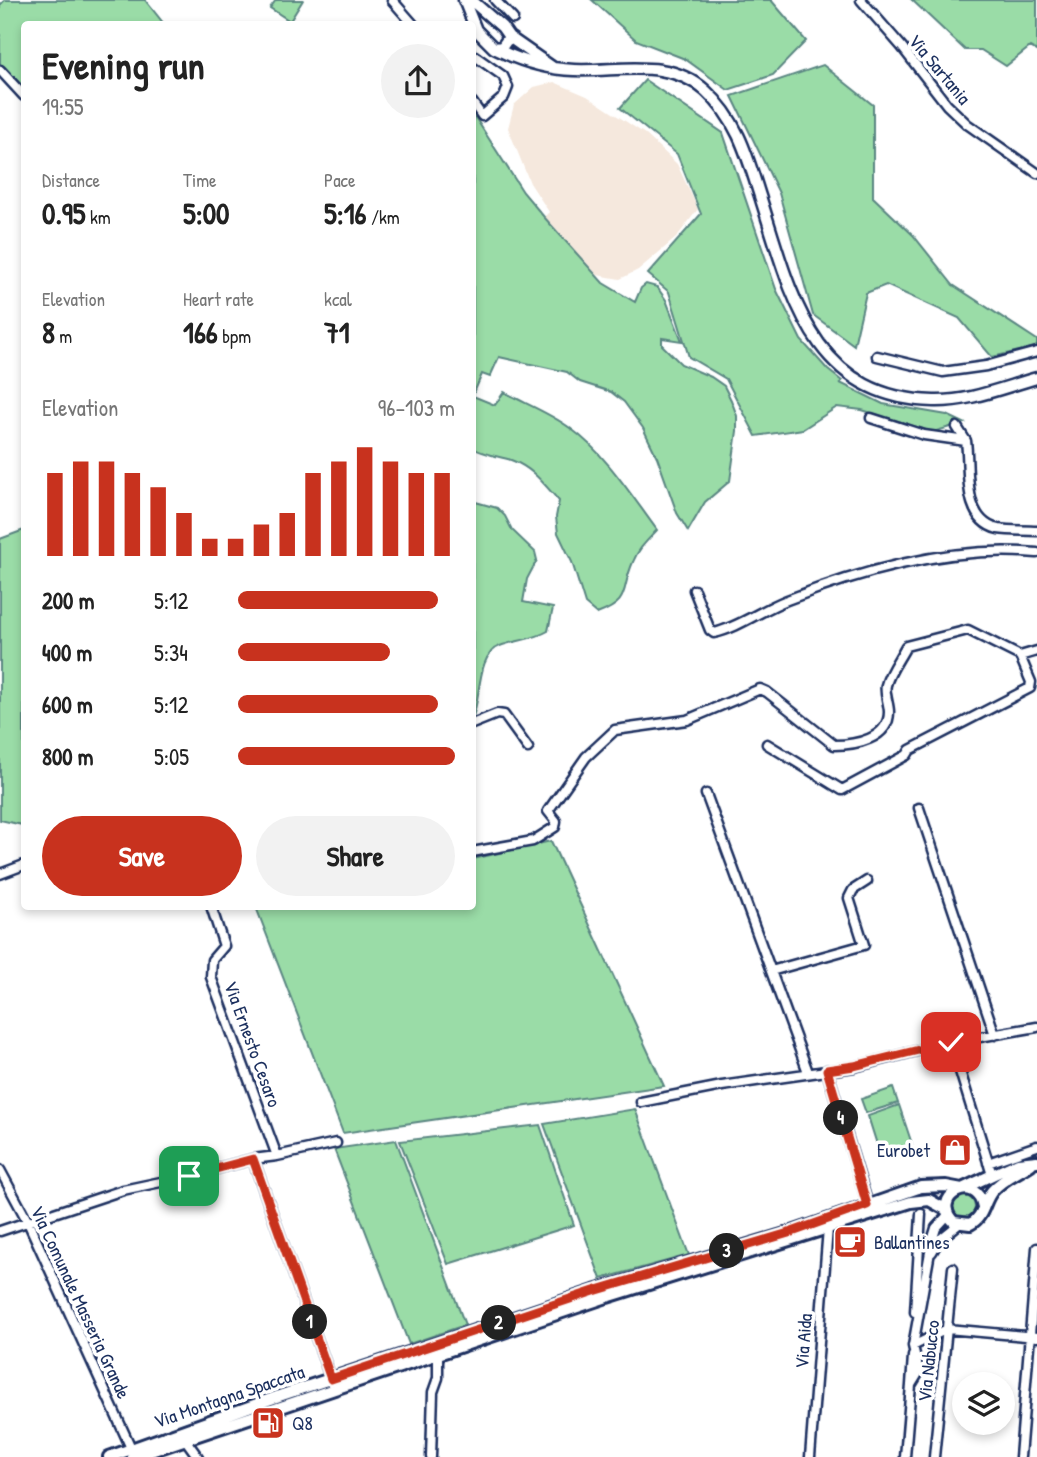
<!DOCTYPE html>
<meta charset="utf-8">
<style>
body{margin:0;font-family:"Patrick Hand",sans-serif;background:#f2f2f2;color:#222;height:100vh;display:flex;flex-direction:column;font-size:26px;white-space:nowrap}
*{box-sizing:border-box;margin:0}
p{font-size:23px;color:#767676}
.icon{flex:none;width:38px;height:38px;fill:none;stroke:currentColor;stroke-width:2;stroke-linecap:round;stroke-linejoin:round}
.map{position:relative;flex:1;overflow:hidden}
.side{position:absolute;left:21px;top:21px;width:455px;height:889px;display:flex;flex-direction:column;background:#fff;border-radius:7px;box-shadow:0 4px 10px #0003}
.side>*{flex:none}
.buttons{position:absolute;left:952px;top:1372px;display:grid;gap:14px}
.buttons a{display:grid;place-items:center;width:63px;height:63px;border-radius:50%;background:#fff;box-shadow:0 4px 10px #0003;font-size:35px}
.pin{position:absolute;display:grid;place-items:center;width:60px;height:60px;color:#fff;margin:-30px;border-radius:14px;box-shadow:0 4px 10px #0006}
.km{position:absolute;width:35px;height:35px;margin:-18px;border-radius:50%;background:#222;color:#fff;font-size:19px;line-height:35px;text-align:center}
.round{display:grid;place-items:center;flex:none;width:74px;height:74px;border-radius:37px;background:#f2f2f2}
.overview{display:flex;align-items:center;justify-content:space-between;height:119px;padding:0 21px}
h1{font-size:38px;font-weight:700;line-height:52px}
.metrics{display:grid;grid-template-columns:repeat(3,1fr);gap:10px;height:119px;padding:7px 21px}
.metrics div{display:grid;align-content:center}
.metrics b{font-size:30px;font-weight:700}
.metrics small{font-size:19px;font-weight:400}
.metrics p{font-size:19px}
.chart{height:196px;padding:14px 21px}
.chart p{display:flex;justify-content:space-between}
.chart svg{width:100%;height:126px;margin-top:7px;stroke:#c8321e;stroke-width:6}
.primary-button{display:flex;gap:14px;margin-top:auto;padding:14px 21px}
.primary-button a{flex:1;height:80px;border-radius:42px;background:#c8321e;color:#fff;font-size:28px;font-weight:700;line-height:80px;text-align:center}
.primary-button a+a{background:#f2f2f2;color:#222}
ul{padding:0 21px;list-style:none;font-size:23px}
li{display:grid;grid-template-columns:112px 84px 1fr;align-items:center;height:52px}
li i{height:18px;border-radius:9px;background:#c8321e}
.map>svg:first-child{display:block}
.built{fill:#f5e8dd}
.green{fill:#9adca7;stroke:#5a8682;stroke-width:2}
.lines{fill:none;stroke-linecap:round;stroke-linejoin:round}
.minor-casing{stroke:#1b2f5e;stroke-width:13}
.tertiary-casing{stroke:#1b2f5e;stroke-width:15}
.secondary-casing{stroke:#1b2f5e;stroke-width:16}
.minor{stroke:#fff;stroke-width:8}
.tertiary{stroke:#fff;stroke-width:10}
.secondary{stroke:#fff;stroke-width:10}
.route-casing{stroke:#fff;stroke-width:14}
.route{stroke:#c8321e;stroke-width:9}
.labels{text-anchor:middle;stroke-width:7;stroke-linejoin:round;paint-order:stroke}
.street-label{font-size:19px;fill:#1b2f5e;stroke:#fff}
.poi-label{font-size:19px;fill:#1b2f5e;stroke:#fff;text-anchor:start}
</style>
<div class="map">
<svg width="1037" height="1457" viewBox="0 0 1037 1457">
<rect width="100%" height="100%" fill="#fff"/>
<filter id="ink" filterUnits="userSpaceOnUse"><feTurbulence type="fractalNoise" baseFrequency=".0143" numOctaves="2"/><feDisplacementMap in="SourceGraphic" scale="14" xChannelSelector="R" yChannelSelector="G"/><feConvolveMatrix kernelMatrix="1 2 1 2 8 2 1 2 1" color-interpolation-filters="sRGB"/></filter>
<g filter="url(#ink)">
<!-- built -->
<path class="built" d="M554,82l33,14 58,38 32,30 21,45 -22,29 -38,32 -18,9 -23,-4 -53,-58 5,-5 -19,-29 -22,-55 6,-23 20,-18z"/>
<!-- green -->
<path class="green" d="M5,0h140l19,24h-140v68l-24,-28v-59z
M276,0h27l-13,21 -20,-13z
M592,0h179l35,41 -33,34 -45,15 -43,-31 -49,-19z
M912,0h125v51l-7,-4 -24,19 -25,-16h-16z
M823,65l50,40v92l40,38 40,50 84,55v7l-45,10 -33,-39 -73,-33 -20,8 -12,52 -41,-30 -34,-122 -47,-97z
M645,80l78,53 53,156 25,51 27,30 14,11 -2,2 43,21 64,11 17,8 -31,9 -71,-22 -25,-3 -34,22 -47,7 -30,-57 -37,-22 -20,-65 -21,-18 53,-60 -24,-60 -57,-46z
M473,114l50,78 21,25 59,66 32,19 6,-14 5,-4 11,3 9,13 16,41 -20,-3v7l19,19 30,13 13,9 7,14 6,16v15l-7,50 -25,21 -17,29 -11,-18 -20,-56 -14,-29 -19,-26 -13,-10 -31,-10 -13,-10 -68,-15 -9,20 -8,-3 -9,21z
M504,392c20,11 48,22 66,36 36,26 61,67 87,102 -9,10 -19,19 -24,32 -13,29 -1,39 -36,52l-12,-10 -13,-42 -14,-29 -2,-16 3,-16c-15,-17 -26,-33 -48,-41 -13,-4 -26,-5 -38,-12v-52l22,9z
M472,501l25,7 8,8 7,14 23,22 2,8 -10,19 -4,23 30,6 -5,23c-15,9 -32,9 -48,15 -23,8 -19,51 -27,70z
M24,530v295h-2l-22,-5v-281z
M551,841l113,245 -321,47 -87,-226 216,-1 1,-47z
M893,1088l5,15 -32,10 -5,-14z
M899,1105l13,39 -32,10 -12,-38z
M635,1109l54,146 -88,24 -57,-155z
M540,1125l34,100 -126,39 -48,-123z
M396,1140l69,185 -56,19 -75,-195z
M953 1207a11 11 0 1 1 22 0a11 11 0 1 1-22 0Z"/>
<g class="lines">
<defs>
<path id="minor" d="M392,0l21,24
M495,0l18,19
M861,0l41,47 45,58 20,19 70,49
M472,54l31,22 5,11 -4,10 -22,19 -10,-14
M0,70l24,26
M877,356l66,16 43,-6 51,-14
M871,418l53,17 42,6c4,27 -5,79 32,88 13,2 26,1 39,2
M957,427l9,14
M694,590l16,40 4,3c24,-5 49,-24 73,-33 76,-30 168,-55 250,-47
M472,724l25,-10 7,1 24,33
M767,744l75,46 65,-35 3,-5 120,-62 1,-6 -11,-26
M706,794l102,278
M919,808l76,227
M472,852l61,-11 22,-14 1,-6 -8,-10 38,-54 29,-27 72,-10 73,-31 7,3 67,53c21,0 55,-6 55,-33 0,-8 -5,-19 -3,-27 3,-13 14,-27 20,-39l62,-16 52,26 17,-5
M0,874l24,-9
M211,906l13,40 -12,14 -1,17 66,179
M771,971l93,-26 -15,-47 4,-8 14,-9
M951,1042l86,-15
M827,1070l41,135
M641,1102l81,-16 132,-19 97,-25 41,133
M253,1159l78,220
M988,1163l49,-17
M0,1170l28,52 103,226
M0,1231l123,-41 66,-14 64,-17 24,-3 59,-13
M932,1252l7,-12 20,-16
M915,1312l6,-98
M913,1346l34,-17 90,8
M911,1385l2,-29
M185,1439l13,18
M431,1457l2,-65 5,-14v-24
M810,1457l18,-229
M905,1457l6,-72 8,-13 -6,-26 19,-105 4,-13 12,-13
M934,1457l19,-189
M1020,1457l17,-209"/>
<path id="tertiary" d="M464,0l12,30 18,18 8,-1 7,-10
M471,0l31,27 7,10 43,30
M494,48c26,13 51,21 80,22 46,2 94,-13 132,21 31,28 41,64 53,102 31,95 50,205 175,208 35,1 70,-14 103,-23"/>
<path id="secondary" d="M983,1207c-6,-36 -55,-10 -29,15l16,2c14,-7 13,-22 22,-33 11,-13 26,-18 39,-27
M109,1457l173,-62 312,-104 198,-59 129,-45 25,-1 16,3 56,-26 19,-2
M133,1457l474,-160 304,-95 18,-2 18,10"/>
</defs>
<!-- minor casing -->
<use href="#minor" class="minor-casing"/>
<!-- tertiary casing -->
<use href="#tertiary" class="tertiary-casing"/>
<!-- secondary casing -->
<use href="#secondary" class="secondary-casing"/>
<!-- minor -->
<use href="#minor" class="minor"/>
<!-- tertiary -->
<use href="#tertiary" class="tertiary"/>
<!-- secondary -->
<use href="#secondary" class="secondary"/>
</g>
</g>
<g class="lines" filter="url(#ink)">
<defs>
<path id="route" d="M189,1176l64,-17 78,220 263,-88 198,-59 75,-27 -40,-135 27,-4 97,-24"/>
</defs>
<!-- route casing -->
<use href="#route" class="route-casing"/>
<!-- route -->
<use href="#route" class="route"/>
</g>
<!-- icons -->
<defs>
<symbol id="shop-square" viewBox="-11 -11 22 22"><rect x="-9" y="-9" width="18" height="18" rx="4" fill="#c8321e" stroke="#fff"/><path d="M-5-2.5h2.3a2.7 3.5 0 0 1 5.4 0H5L5.5 6h-11ZM-1.5-2.5h3a1.5 2.3 0 0 0-3 0Z" fill="#fff"/></symbol>
<symbol id="cafe-square" viewBox="-11 -11 22 22"><rect x="-9" y="-9" width="18" height="18" rx="4" fill="#c8321e" stroke="#fff"/><path d="M-5.5-4.5H6V0H3Q3 3.5 0 3.5H-2.5Q-5.5 3.5-5.5 0ZM3-3.2v2h1.7v-2ZM-6 4.5H4V6H-6Z" fill="#fff"/></symbol>
<symbol id="fuel-square" viewBox="-11 -11 22 22"><rect x="-9" y="-9" width="18" height="18" rx="4" fill="#c8321e" stroke="#fff"/><path d="M-5.5-6h7V0h2V4h1.3V-2.5L3-4.5l.8-.8L6-3V5H2.5V1h-1V6h-7ZM-4.2-4.7v3.2H.2V-4.7Z" fill="#fff"/></symbol>
</defs>
<g fill-rule="evenodd">
<use href="#shop-square" x="936" y="1131" width="38" height="38"/>
<use href="#cafe-square" x="831" y="1223" width="38" height="38"/>
<use href="#fuel-square" x="249" y="1404" width="38" height="38"/>
</g>
<g class="labels">
<!-- street labels -->
<g class="street-label">
<text transform="translate(940 69) rotate(50)" y="7">Via Sartania</text>
<text transform="translate(253 1044) rotate(70)" y="7">Via Ernesto Cesaro</text>
<text transform="translate(81 1302) rotate(65)" y="7">Via Comunale Masseria Grande</text>
<text transform="translate(803 1341) rotate(-86)" y="7">Via Aida</text>
<text transform="translate(928 1361) rotate(-84)" y="7">Via Nabucco</text>
<text transform="translate(229 1396) rotate(-19)" y="7">Via Montagna Spaccata</text>
</g>
<!-- poi labels -->
<g class="poi-label">
<text x="930" y="1157" text-anchor="end">Eurobet</text>
<text x="874" y="1249">Ballantines</text>
<text x="292" y="1430">Q8</text>
</g>
</g>
</svg>
<div class="buttons">
<a><svg class="icon" aria-label="layers" viewBox="0 0 24 24"><path d="M12 4l9 5-9 5-9-5zM3 14l9 5 9-5"/></svg></a>
</div>
<div class="pin" style="left:189px;top:1176px;background:#1e9e55"><svg class="icon" aria-label="arrive" viewBox="0 0 24 24"><path d="M6 21V4h12l-3 4 3 4H6"/></svg></div>
<div class="pin" style="left:951px;top:1042px;background:#d93025"><svg class="icon" aria-label="check" viewBox="0 0 24 24"><path d="M5 12l5 5 9-10"/></svg></div>
<b class="km" style="left:310px;top:1322px">1</b>
<b class="km" style="left:499px;top:1323px">2</b>
<b class="km" style="left:727px;top:1251px">3</b>
<b class="km" style="left:841px;top:1118px">4</b>
<section class="side">
<div class="overview"><div><h1>Evening run</h1><p>19:55</p></div><a class="round"><svg class="icon" aria-label="share" viewBox="0 0 24 24"><path d="M12 15V3M7 8l5-5 5 5M5 13v7h14v-7"/></svg></a></div>
<div class="metrics">
<div><p>Distance</p><b>0.95<small> km</small></b></div>
<div><p>Time</p><b>5:00</b></div>
<div><p>Pace</p><b>5:16<small> /km</small></b></div>
</div>
<div class="metrics">
<div><p>Elevation</p><b>8<small> m</small></b></div>
<div><p>Heart rate</p><b>166<small> bpm</small></b></div>
<div><p>kcal</p><b>71</b></div>
</div>
<div class="chart"><p><span>Elevation</span>96–103 m</p>
<svg viewBox="0 0 160 44" preserveAspectRatio="none"><path d="M5 44V15M15 44V11M25 44V11M35 44V15M45 44V20M55 44V29M65 44V38M75 44V38M85 44V33M95 44V29M105 44V15M115 44V11M125 44V6M135 44V11M145 44V15M155 44V15"/></svg>
</div>
<ul>
<li><b>200 m</b>5:12<i style="width:92%"></i></li>
<li><b>400 m</b>5:34<i style="width:70%"></i></li>
<li><b>600 m</b>5:12<i style="width:92%"></i></li>
<li><b>800 m</b>5:05<i style="width:100%"></i></li>
</ul>
<div class="primary-button"><a>Save</a><a>Share</a></div>
</section>
</div>
